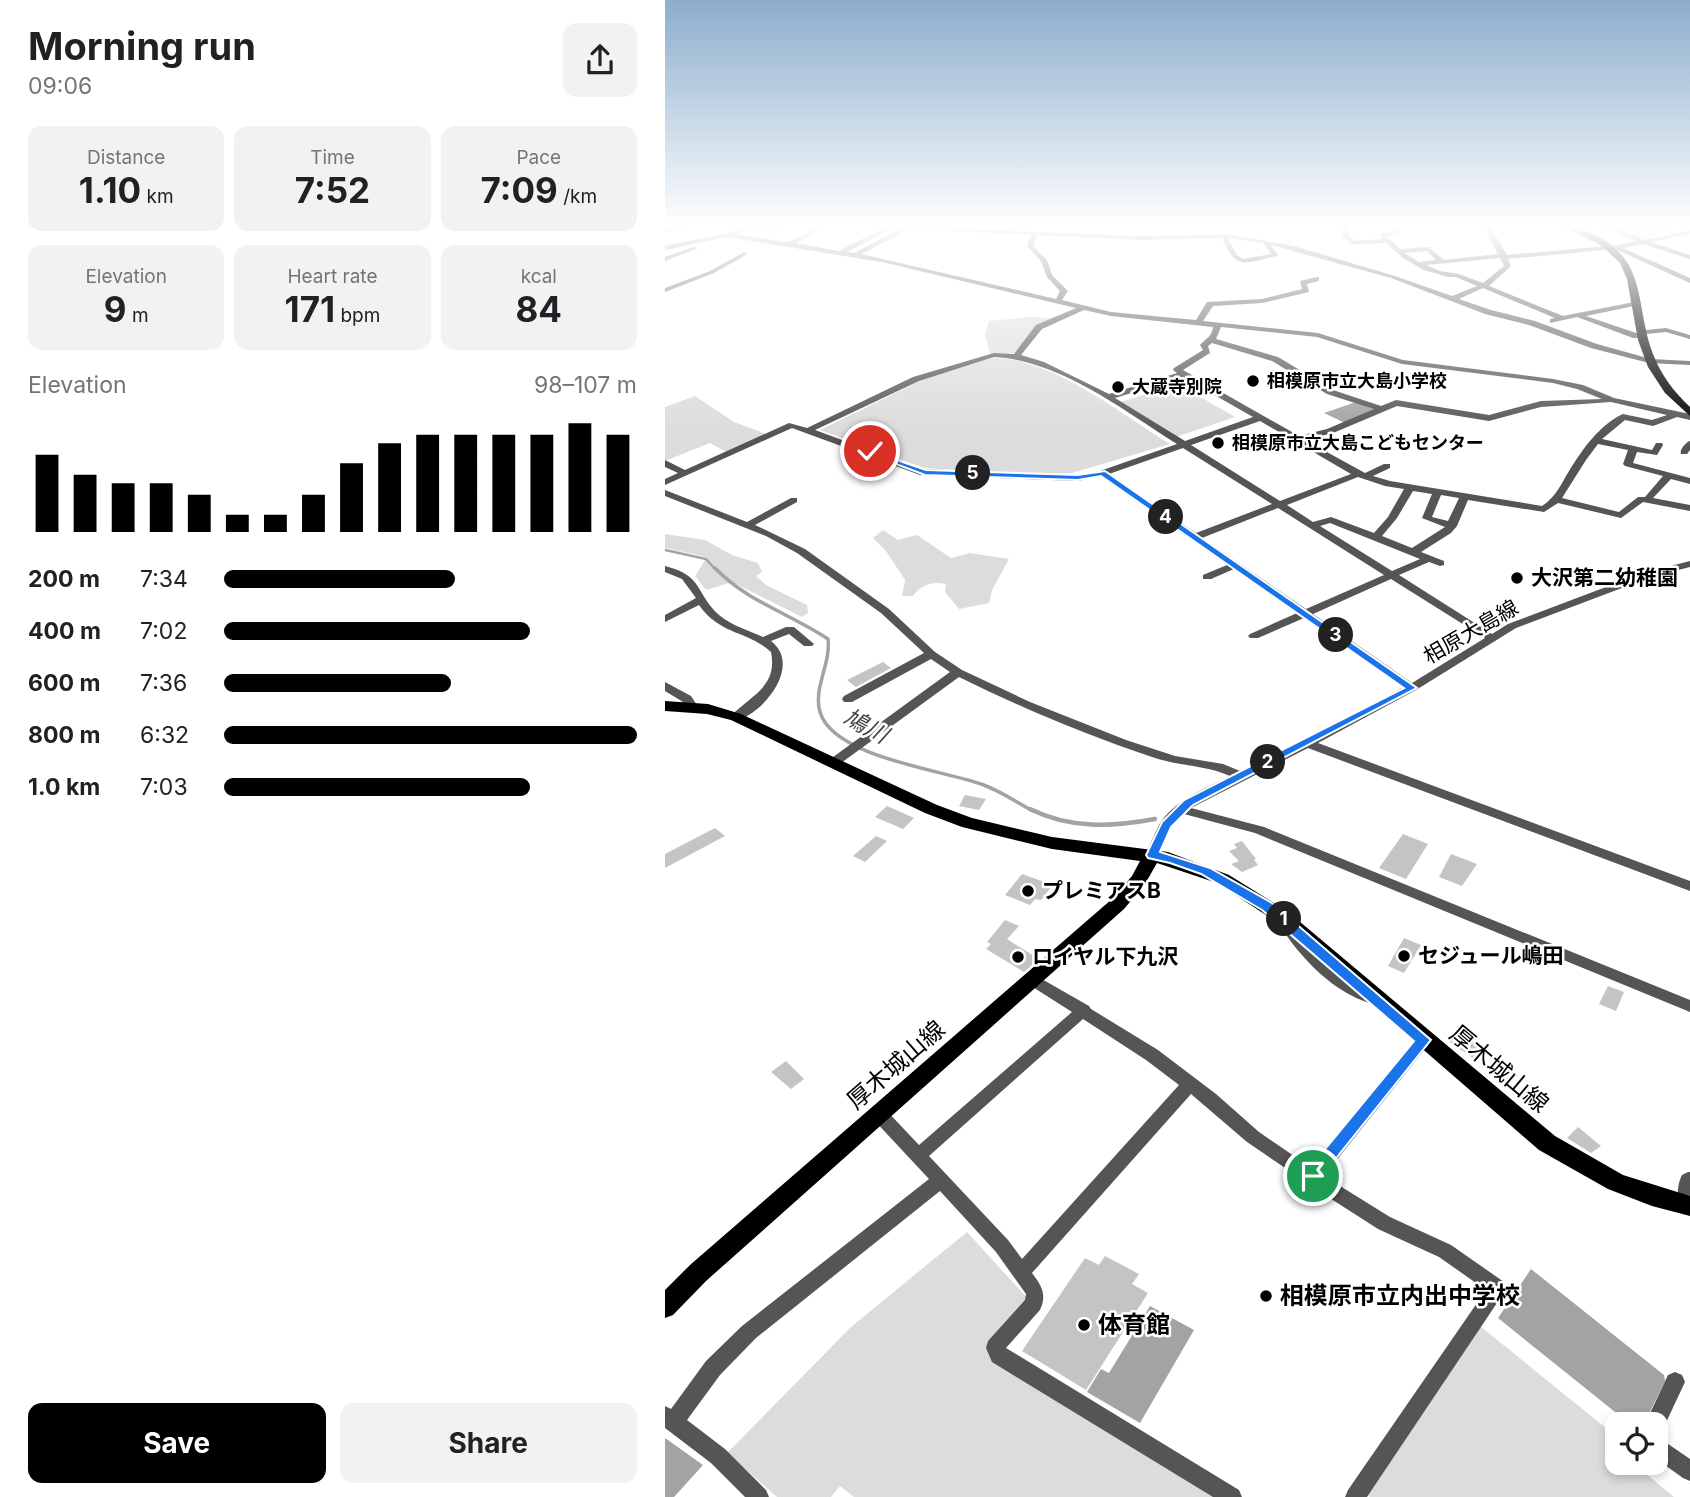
<!DOCTYPE html>
<meta charset="utf-8">
<style>
body{margin:0;font-family:Inter,"Noto Sans JP",sans-serif;background:#f2f2f2;color:#202124;height:100vh;display:flex;flex-direction:column;font-size:26px;white-space:nowrap}
*{box-sizing:border-box;margin:0}
p{font-size:23px;color:#757577}
.icon{flex:none;width:38px;height:38px;fill:none;stroke:currentColor;stroke-width:2;stroke-linecap:round;stroke-linejoin:round}
.map{position:relative;flex:1;overflow:hidden}
.side{display:flex;flex-direction:column;background:#fff;width:665px}
.side>*{flex:none}
.buttons{position:absolute;left:940px;top:1412px;display:grid;gap:14px}
.buttons a{display:grid;place-items:center;width:63px;height:63px;border-radius:14px;background:#fff;box-shadow:0 4px 10px #0003;font-size:35px}
.pin{position:absolute;display:grid;place-items:center;width:60px;height:60px;color:#fff;margin:-30px;border:4px solid #fff;border-radius:50%;box-shadow:0 2px 7px #0007}
.km{position:absolute;width:35px;height:35px;margin:-18px;border-radius:50%;background:#222;color:#fff;font-size:19px;line-height:35px;text-align:center}
.round{display:grid;place-items:center;flex:none;width:74px;height:74px;border-radius:14px;background:#f2f2f2}
.summary{display:flex;align-items:center;justify-content:space-between;height:119px;padding:0 28px}
h1{font-size:38px;font-weight:700;line-height:52px}
.figures{display:grid;grid-template-columns:repeat(3,1fr);gap:10px;height:119px;padding:7px 28px}
.figures div{display:grid;align-content:center;border-radius:14px;background:#f2f2f2;text-align:center}
.figures b{font-size:35px;font-weight:700}
.figures small{font-size:19px;font-weight:400}
.figures p{font-size:19px}
.chart{height:196px;padding:14px 28px}
.chart p{display:flex;justify-content:space-between}
.chart svg{width:100%;height:126px;margin-top:7px;stroke:#000;stroke-width:6}
.button{display:flex;gap:14px;margin-top:auto;padding:14px 28px}
.button a{flex:1;height:80px;border-radius:14px;background:#000;color:#fff;font-size:28px;font-weight:700;line-height:80px;text-align:center}
.button a+a{background:#f2f2f2;color:#202124}
ul{padding:0 28px;list-style:none;font-size:23px}
li{display:grid;grid-template-columns:112px 84px 1fr;align-items:center;height:52px}
li i{height:18px;border-radius:9px;background:#000}
main{display:flex;flex:1;min-height:0}
.map>svg:first-child{display:block}
.green{fill:#dcdcdc}
.water{fill:#a3a3a3}
.lines{fill:none;stroke-linecap:round;stroke-linejoin:round}
.stream-far2{stroke:#a3a3a3;stroke-width:2.5}
.stream-far1{stroke:#a3a3a3;stroke-width:3.5}
.stream{stroke:#a3a3a3;stroke-width:4.5}
.building{fill:#c4c4c4}
.minor{fill:#555;fill-rule:evenodd}
.major{fill:#000;fill-rule:evenodd}
.route{fill:#1a73e8;stroke:#fff;stroke-width:2}
.poi-dot{fill:#000;stroke:#fff;stroke-width:2.5}
.labels{text-anchor:middle;stroke-width:5;stroke-linejoin:round;paint-order:stroke}
.far-poi-label{font-size:18px;font-weight:bold;fill:#000;stroke:#fff;text-anchor:start}
.poi-label{font-size:21px;font-weight:bold;fill:#000;stroke:#fff;text-anchor:start}
.street-label{font-size:21px;fill:#000;stroke:#fff}
.water-label{font-size:23px;font-style:italic;fill:#444;stroke:#fff}
.near-street-label{font-size:24px;fill:#000;stroke:#fff}
.near-poi-label{font-size:24px;font-weight:bold;fill:#000;stroke:#fff;text-anchor:start}
</style>
<main>
<section class="side">
<div class="summary"><div><h1>Morning run</h1><p>09:06</p></div><a class="round"><svg class="icon" aria-label="share" viewBox="0 0 24 24"><path d="M12 15V3M7 8l5-5 5 5M5 13v7h14v-7"/></svg></a></div>
<div class="figures">
<div><p>Distance</p><b>1.10<small> km</small></b></div>
<div><p>Time</p><b>7:52</b></div>
<div><p>Pace</p><b>7:09<small> /km</small></b></div>
</div>
<div class="figures">
<div><p>Elevation</p><b>9<small> m</small></b></div>
<div><p>Heart rate</p><b>171<small> bpm</small></b></div>
<div><p>kcal</p><b>84</b></div>
</div>
<div class="chart"><p><span>Elevation</span>98–107 m</p>
<svg viewBox="0 0 160 44" preserveAspectRatio="none"><path d="M5 44V17M15 44V24M25 44V27M35 44V27M45 44V31M55 44V38M65 44V38M75 44V31M85 44V20M95 44V13M105 44V10M115 44V10M125 44V10M135 44V10M145 44V6M155 44V10"/></svg>
</div>
<ul>
<li><b>200 m</b>7:34<i style="width:56%"></i></li>
<li><b>400 m</b>7:02<i style="width:74%"></i></li>
<li><b>600 m</b>7:36<i style="width:55%"></i></li>
<li><b>800 m</b>6:32<i style="width:100%"></i></li>
<li><b>1.0 km</b>7:03<i style="width:74%"></i></li>
</ul>
<div class="button"><a>Save</a><a>Share</a></div>
</section>
<div class="map">
<svg width="1025" height="1497" viewBox="0 0 1025 1497">
<rect width="100%" height="100%" fill="#fff"/>
<!-- green -->
<path class="green" d="M966,225h27l17,7 -36,7 -25,-11z
M366,317l23,1 -39,35 -25,1 -5,-20 4,-13z
M327,358c59,-1 129,56 178,86l-98,29 -56,1 -92,-6 -104,-38 104,-51z
M513,384l57,33 -59,20 -56,-35z
M30,396l39,26 32,12 -38,19 -18,-10 -45,18v-54z
M218,530l15,10 19,-5 34,23 19,-5 39,6 -17,31 -3,13 -30,6 -14,-17 1,-8c-14,-3 -25,1 -33,12h-11l3,-16 -19,-29 -13,-13z
M0,534l40,6 27,15 26,8 4,9 -6,4 10,9 41,20 1,8 -6,4 -70,-35 -26,8 -11,-14 12,-19 -42,-9z
M302,1232l61,67 -40,48 232,150h-366l-14,-11 -9,11h-54l-50,-44 124,-126z
M815,1326l137,111v26h16l41,34h-304l-6,-6z"/>
<!-- water -->
<path class="water" d="M691,402l18,7 -29,14 -21,-10z
M866,1269l133,106 1,6 -21,43h-14l-132,-106z
M485,1306l44,24 -54,93 -53,-31 14,-23 8,4z
M0,1438l38,27 -29,32h-9z"/>
<g class="lines">
<!-- stream-far2 -->
<path class="stream-far2" d="M0,550l41,9 10,11"/>
<!-- stream-far1 -->
<path class="stream-far1" d="M50,568c31,33 76,46 113,71 3,25 -15,49 -8,73 13,45 122,58 161,72 18,6 35,18 52,27"/>
<!-- stream -->
<path class="stream" d="M365,809c40,20 82,18 125,10"/>
</g>
<!-- building -->
<path class="building" d="M218,662l8,6 -35,19 -9,-7z
M300,795l21,4 -7,11 -20,-4z
M222,806l27,12 -11,11 -28,-12z
M50,828l10,8 -60,32v-14z
M738,834l25,10 -22,35 -27,-11z
M211,836l11,5 -22,21 -12,-6z
M577,841l14,18 -2,1 4,5 -16,7 -11,-8 8,-3 -10,-10 8,-3 -3,-4z
M786,854l26,10 -15,22 -23,-9z
M357,874l31,11 -12,15 -6,-1 -5,6 -25,-10z
M340,920l14,6 -12,13 32,20 -15,13 -38,-23 5,-5 -4,-2z
M739,938l17,7 -17,28 -16,-7z
M943,986l16,6 -8,19 -17,-7z
M793,1029l25,19 -10,10 -26,-18z
M121,1061l18,18 -13,10 -20,-17z
M838,1063l15,13 -14,10 -14,-13z
M913,1127l23,19 -10,7 -24,-15z
M440,1256l34,18 -7,10 16,9 -62,97 -64,-39 63,-93 14,7z"/>
<g class="lines">
<!-- minor -->
<path class="minor" d="M16,225h9l-25,8v-4z
M84,225h49l-3,2 -41,1 -20,6 54,8 36,-17h7l-35,18 43,8 45,-23 -12,-1 -3,-2 272,11 87,-2 66,12 101,30 57,20 25,-10 -21,-9h-8l-24,-7 -21,-12 -17,-15 -35,1 -8,-8 -3,-11h6l3,10 6,6 28,-2 -3,-6 15,-2 -4,-6h6l4,9 -14,2 13,13 29,-2 15,13 54,-6 -15,-29h6l18,30 111,-10 18,-4 -36,-16h7l37,15 46,-10v4l-39,8 39,13v4l-47,-15 -20,4 67,30v5l-75,-34 -107,10 3,7 -22,20 74,30 76,-15v4l-53,11 53,18v4h-6l-56,-21 -27,6v-4l5,-1 -72,-30 -24,11 32,11 44,11 62,23 54,15 39,2v4l-41,-2 -58,-15 -62,-23 -44,-11 -94,-36 -120,-33 7,10 -1,1c-33,7 -39,16 -55,-18l-81,2 -103,-5 -5,11 14,14 5,15 16,16 -6,9 49,12 85,8 11,-18 55,-3 40,-10 -2,-8 16,-4h3v4l-12,3 2,8 -47,11 -49,3 -10,15 115,12 85,27 150,19 30,6 31,13 76,16v6l-13,-3 -24,9 -28,-6 -23,19 50,11 4,-7h6l1,2 -6,10 -20,-3 -4,11 57,15v6l-19,-5 -18,19 37,7v6l-47,-9 -22,16 -63,-15 -14,9 -76,-12 -11,26 -6,7 -30,19 23,9v4l-4,1 -11,-4 -30,13 93,59 16,-10 135,-51 47,-12v6l-39,10 -135,51 -100,62 -98,53 372,138v10l-382,-143 -117,60 73,19 426,173v12l-435,-179 -71,-19 -13,13 -14,31h-10l-2,-3c5,-10 9,-20 14,-30 15,-25 45,-36 71,-49 -24,-11 -53,-10 -78,-19 -66,-22 -130,-49 -193,-80l-122,89h-8l-2,-3 2,-3 121,-88 -19,-13 -79,43h-8l-2,-3 2,-3 80,-43 -43,-40 -84,-60 -31,-17 -101,-40v-6l82,32 44,-24h6v4l-42,23 50,24 84,60 46,43 27,18 68,32 96,38 49,16 48,8 17,7 119,-59 44,-25 -99,-69 -46,20h-8l-2,-2 2,-2 47,-21 -63,-44 -23,10h-8v-4l24,-10 -127,-89 -22,5 -158,-6 -128,-47 -127,57v-6l13,-6 -13,-6v-7l20,10 104,-47 18,5 106,-51 81,-24 20,1 22,-29 40,-17 -194,-46 -156,-25 -61,13v-4l63,-13zM228,228h8l-47,25 -7,-1zM245,229l121,6 -4,11 14,15 6,16 13,14 -4,8 -195,-45zM563,238l35,5 8,11 -28,5 -6,-4zM762,251l9,9 -17,2 -14,-9zM835,258l4,8 -21,17 -24,-9 -19,-3 -14,-6zM419,310l27,6 102,11c-1,10 -7,11 -13,18l3,5 -29,18 -1,2 4,3 -68,21 -65,-32 -23,-7 21,-26zM556,327l96,10 85,27 151,19 24,6 25,10 -61,2 -52,14 -93,-15 -15,6 -48,-16 -55,-33 -62,-18zM547,343l60,18 55,33 47,15 -47,20 -28,7 -116,-66 27,-17 -2,-7zM329,357c65,3 129,53 183,87l-77,27 -22,4 -157,-6 -106,-39 104,-49zM518,377l70,40 -68,24 -70,-43zM946,402l56,13 -15,5 -29,-6c-23,10 -41,36 -54,57 -8,13 -13,26 -27,35l-152,-25 -17,-5 17,-8v-4h-6l-19,9 -60,-33 28,-7 64,-27 92,15 52,-14zM595,421l91,53 -71,27 -89,-56zM933,444l30,6 -5,14 2,2 38,10 -18,21h-7l-19,15 -57,-14 24,-38zM518,448l89,56 -76,29 -87,-59zM693,477l27,9 19,3 -16,28 -14,16 -43,-16 -18,5 -26,-17zM748,491l19,3 -10,24 23,9 -33,21 -30,-12 15,-18zM776,495l18,3 -11,23 -16,-4zM613,508l106,67 -78,34 -104,-71zM665,523l90,36 -28,12 -72,-45zM726,579l94,59 -73,45 -99,-69z
M28,247l5,1 -33,13v-4z
M79,252l3,2 -1,1 -32,18 -49,19v-4l45,-17z
M1001,328l24,7v4l-24,-7 -20,2 -4,-2 4,-2z
M1025,441v9l-3,4h-6c-2,-4 5,-12 9,-13z
M0,566c39,10 30,27 54,49 13,11 29,15 44,22l23,-10h8l20,17 -2,2h-8l-15,-12 -18,7c35,27 -17,82 -39,79l-2,-3c20,-22 48,-29 41,-65 -24,-22 -50,-16 -72,-47l-34,17v-7l31,-17 -14,-19 -17,-7z
M0,682l26,14 8,12 -2,3h-8l-6,-9 -18,-11z
M624,923c9,3 28,31 38,39 7,7 14,12 22,17 9,6 22,9 27,18l-2,4 -5,2c-36,-12 -64,-41 -85,-71l-2,-4 2,-4z
M368,974l56,32 2,3 67,41 58,44 43,38 51,35 109,-131 5,-2 5,2 3,4 -3,4 -105,132 66,41 61,28 53,37 3,6 -140,209h-22l3,-7 138,-200 -47,-33 -61,-28 -53,-34 -78,-53 -56,-48 -159,179c10,13 15,22 8,37l-34,38 233,142 3,7h-29l-221,-135 -6,-14 2,-7 37,-41 1,-6 -30,-42 -56,-61 -184,147 -36,37 -33,45 38,29 41,41 3,7h-24l-34,-34 -46,-35v-22l6,3 35,-48 36,-35 187,-147 -56,-60 -2,-5 2,-5 6,-2 6,2 34,36 153,-133 -44,-28 -2,-4 2,-4zM418,1019l63,41 33,25 -157,174 -14,-19 -79,-84z
M1023,1172h2v41l-3,1 -6,-2c-5,-10 -4,-28 1,-37z
M1010,1372l7,3 3,7 -23,49 -7,3v-10h-10l23,-49z
M990,1435l35,24v22l-7,-3 -28,-20z"/>
<!-- major -->
<path class="major" d="M896,225c13,-1 24,5 36,11 51,26 38,71 56,118 8,21 21,38 37,53v9l-25,-23 -17,-26 -10,-27 -11,-61 -7,-16 -18,-17z
M0,701l43,3 33,10 196,91 35,13 80,19 116,15 61,23 58,36 268,225 68,39 67,21v20l-38,-10 -44,-17 -69,-39 -264,-229 -58,-38 -60,-20 -12,21 -21,25 -418,372 -33,34 -8,3v-28l25,-25 422,-366 20,-23 8,-15 -88,-12 -90,-22 -37,-14 -194,-93 -24,-6 -42,-3z"/>
</g>
<!-- sky -->
<linearGradient id="sky" x2="0" y2="1"><stop stop-color="#8cadcc"/><stop offset="0.52" stop-color="#fff"/><stop offset="1" stop-color="#fff" stop-opacity="0"/></linearGradient>
<rect width="1025" height="434" fill="url(#sky)"/>
<!-- route -->
<path class="route" d="M202,450l59,20 152,5 27,-4 312,217 -224,117 -22,22 -11,25 50,16 62,35 159,137 -113,141h-11l-2,-5 2,-5 107,-130 -152,-131 -61,-36 -31,-11 -22,-5 -2,-3 16,-33 22,-22 220,-112 -303,-212 -23,4 -153,-5 -58,-22z"/>
<!-- markers -->
<g class="poi-dot">
<circle cx="588" cy="381" r="7"/>
<circle cx="453" cy="387" r="7"/>
<circle cx="553" cy="443" r="7"/>
<circle cx="852" cy="578" r="7"/>
<circle cx="363" cy="891" r="7"/>
<circle cx="739" cy="956" r="7"/>
<circle cx="353" cy="957" r="7"/>
<circle cx="601" cy="1296" r="7"/>
<circle cx="419" cy="1325" r="7"/>
</g>
<g class="labels">
<!-- far-poi labels -->
<g class="far-poi-label">
<text x="602" y="387">相模原市立大島小学校</text>
<text x="467" y="393">大蔵寺別院</text>
<text x="567" y="449">相模原市立大島こどもセンター</text>
</g>
<!-- poi labels -->
<g class="poi-label">
<text x="866" y="585">大沢第二幼稚園</text>
<text x="377" y="898">プレミアスB</text>
<text x="753" y="963">セジュール嶋田</text>
<text x="367" y="964">ロイヤル下九沢</text>
</g>
<!-- street labels -->
<g class="street-label">
<text transform="translate(806 632) rotate(-30)" y="7">相原大島線</text>
</g>
<!-- water labels -->
<g class="water-label">
<text transform="translate(201 726) rotate(28)" y="8">鳩川</text>
</g>
<!-- near-street labels -->
<g class="near-street-label">
<text transform="translate(231 1065) rotate(-41)" y="8">厚木城山線</text>
<text transform="translate(834 1069) rotate(40)" y="8">厚木城山線</text>
</g>
<!-- near-poi labels -->
<g class="near-poi-label">
<text x="615" y="1304">相模原市立内出中学校</text>
<text x="433" y="1333">体育館</text>
</g>
</g>
</svg>
<div class="buttons">
<a><svg class="icon" aria-label="locate" viewBox="0 0 24 24"><circle cx="12" cy="12" r="6"/><path d="M12 2v4M12 18v4M2 12h4M18 12h4"/></svg></a>
</div>
<div class="pin" style="left:648px;top:1176px;background:#1e9e55"><svg class="icon" aria-label="arrive" viewBox="0 0 24 24"><path d="M6 21V4h12l-3 4 3 4H6"/></svg></div>
<div class="pin" style="left:205px;top:451px;background:#d93025"><svg class="icon" aria-label="check" viewBox="0 0 24 24"><path d="M5 12l5 5 9-10"/></svg></div>
<b class="km" style="left:619px;top:919px">1</b>
<b class="km" style="left:603px;top:762px">2</b>
<b class="km" style="left:671px;top:635px">3</b>
<b class="km" style="left:501px;top:517px">4</b>
<b class="km" style="left:308px;top:473px">5</b>
</div>
</main>
